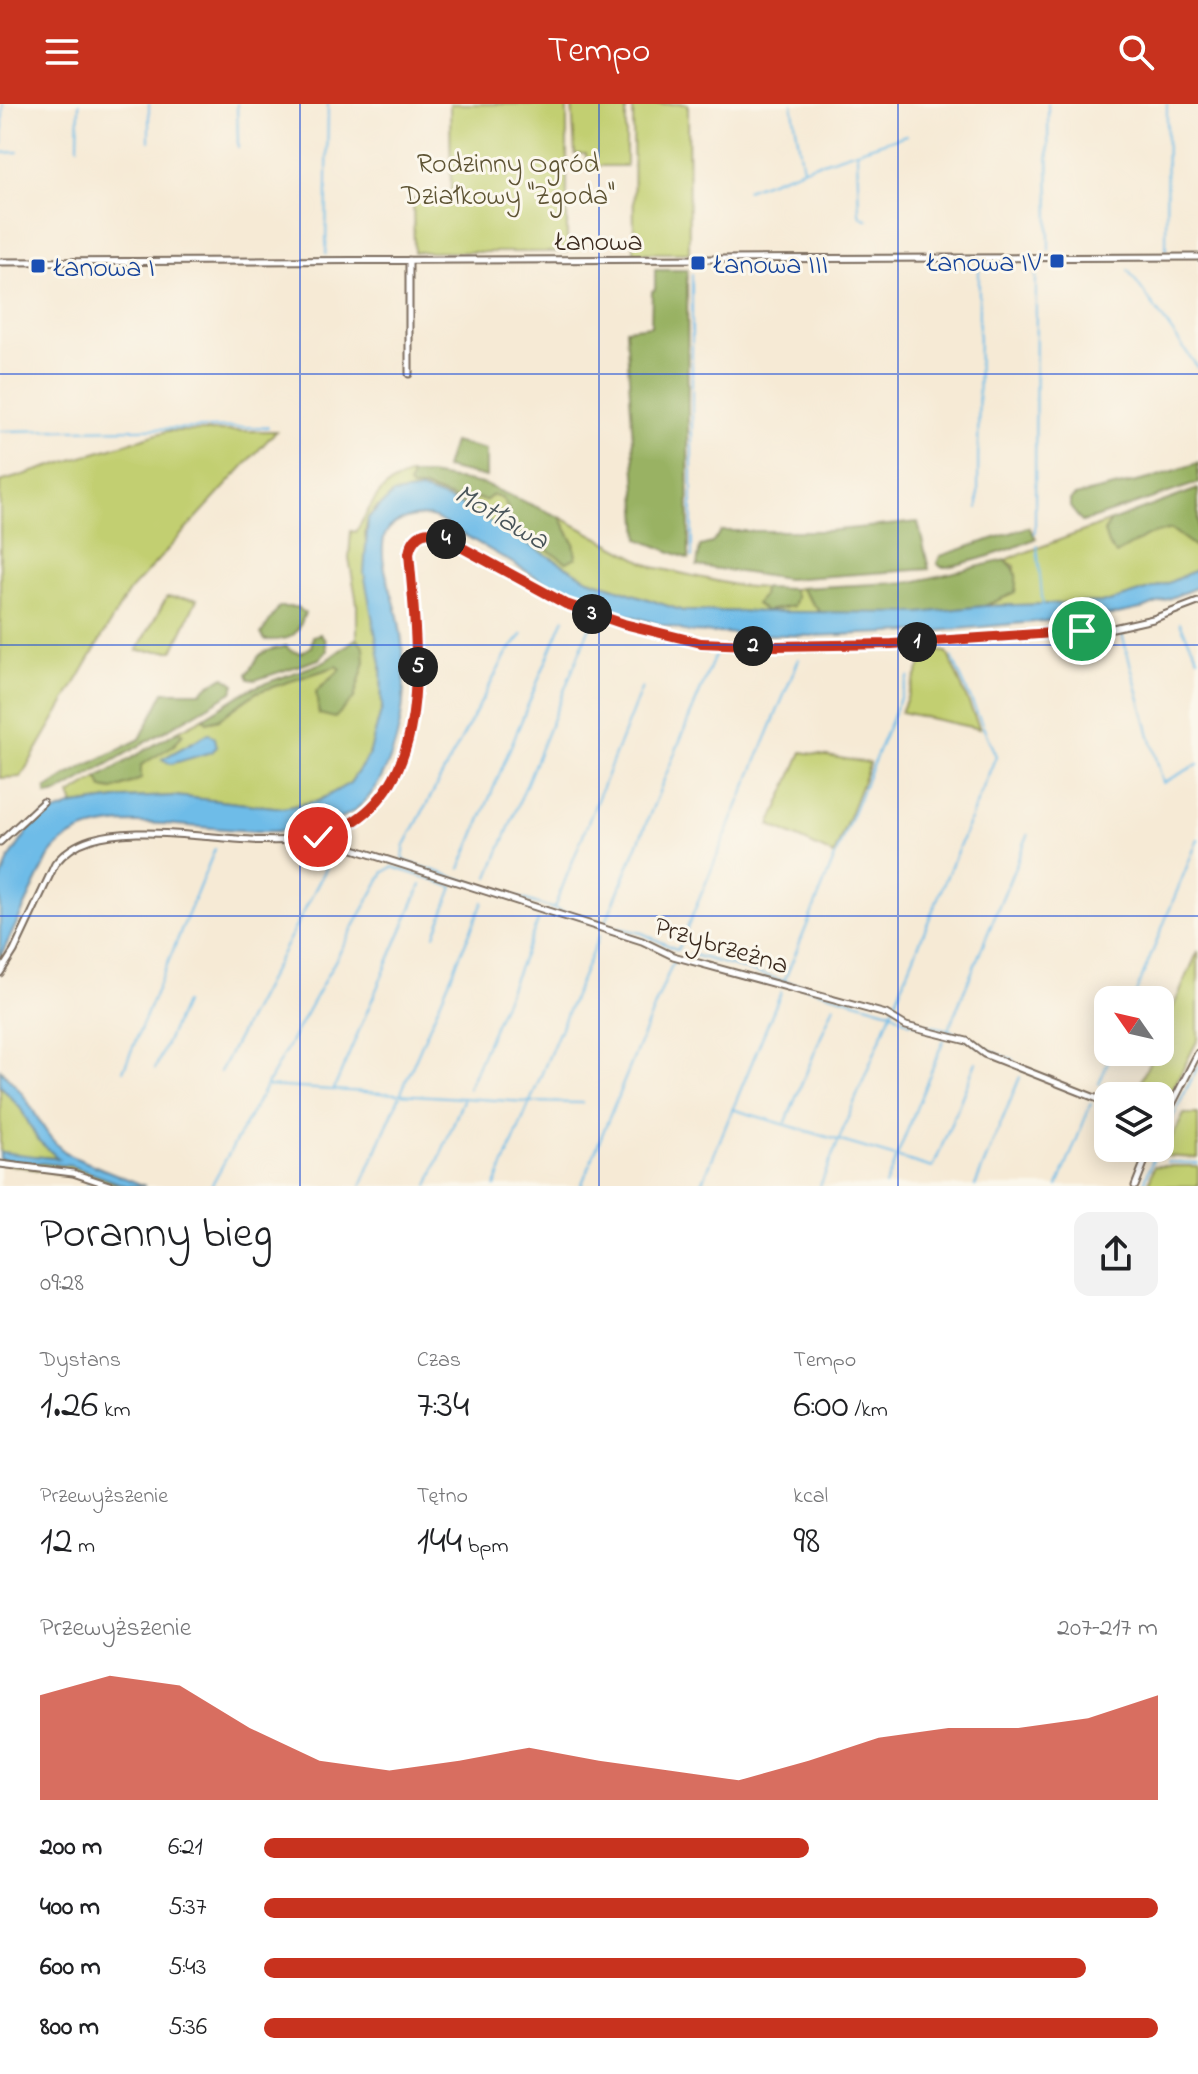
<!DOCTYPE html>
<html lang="pl">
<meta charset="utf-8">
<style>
body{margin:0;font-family:"Indie Flower",sans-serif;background:#f2f2f2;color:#202124;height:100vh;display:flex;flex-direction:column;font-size:30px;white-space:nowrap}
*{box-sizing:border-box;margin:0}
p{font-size:26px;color:#757577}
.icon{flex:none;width:44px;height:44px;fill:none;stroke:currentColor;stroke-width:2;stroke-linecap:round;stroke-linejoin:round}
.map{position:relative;height:1082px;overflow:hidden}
.drawer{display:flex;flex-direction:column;background:#fff;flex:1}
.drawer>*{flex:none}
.needle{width:52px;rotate:304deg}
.tools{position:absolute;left:1094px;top:882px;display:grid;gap:16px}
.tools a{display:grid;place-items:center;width:80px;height:80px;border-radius:16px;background:#fff;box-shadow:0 4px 20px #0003;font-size:40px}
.pin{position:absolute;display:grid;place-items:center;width:68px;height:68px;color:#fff;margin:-34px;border:4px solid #fff;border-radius:50%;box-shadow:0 2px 8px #0007}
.km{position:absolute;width:40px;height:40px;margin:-20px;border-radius:50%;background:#222;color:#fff;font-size:22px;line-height:40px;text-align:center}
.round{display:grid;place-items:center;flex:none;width:84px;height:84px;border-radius:16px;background:#f2f2f2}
.head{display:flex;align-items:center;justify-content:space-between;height:136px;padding:0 40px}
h1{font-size:44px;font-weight:600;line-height:60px}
.metrics{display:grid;grid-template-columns:repeat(3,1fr);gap:12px;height:136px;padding:8px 40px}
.metrics div{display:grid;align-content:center}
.metrics b{font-size:40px;font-weight:600}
.metrics small{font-size:22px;font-weight:400}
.metrics p{font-size:22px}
.chart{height:224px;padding:16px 40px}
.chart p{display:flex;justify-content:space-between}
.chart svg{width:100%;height:144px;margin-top:8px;fill:#c8321e;opacity:.7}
ul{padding:0 40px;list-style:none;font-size:26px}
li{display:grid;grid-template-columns:128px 96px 1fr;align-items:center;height:60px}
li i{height:20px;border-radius:10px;background:#c8321e}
header{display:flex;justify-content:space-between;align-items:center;height:104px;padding:0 40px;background:#c8321e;color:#fff;font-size:36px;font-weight:600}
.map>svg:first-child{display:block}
.green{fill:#c2cf71;stroke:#7e7c48;stroke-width:2}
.forest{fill:#99b263;stroke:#6a6e40;stroke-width:2}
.water{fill:#6ebce8;stroke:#547383;stroke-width:2}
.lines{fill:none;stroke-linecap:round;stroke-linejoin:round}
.stream{stroke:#6ebce8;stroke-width:2}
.minor-casing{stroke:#7c6d5e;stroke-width:9}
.minor{stroke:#fff;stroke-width:5}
.route-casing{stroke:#fff;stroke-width:16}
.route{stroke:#c8321e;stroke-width:10}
.grid{fill:none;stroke:#1d4ed8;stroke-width:2;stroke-opacity:0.55}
.transit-dot{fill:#1a4fb4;stroke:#fbf7ec;stroke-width:3}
.labels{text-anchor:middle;stroke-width:6;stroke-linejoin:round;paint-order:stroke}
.park-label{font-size:28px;fill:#5d5333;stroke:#fbf7ec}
.street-label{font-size:28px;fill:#3b2a1e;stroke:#fbf7ec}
.transit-label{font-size:28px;fill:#164399;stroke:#fbf7ec;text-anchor:start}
.water-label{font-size:30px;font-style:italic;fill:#4a565b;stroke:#fbf7ec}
</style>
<header><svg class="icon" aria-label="menu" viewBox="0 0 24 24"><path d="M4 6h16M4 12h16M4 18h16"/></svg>Tempo<svg class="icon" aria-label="search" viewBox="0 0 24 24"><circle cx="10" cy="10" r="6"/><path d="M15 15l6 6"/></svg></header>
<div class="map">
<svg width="1198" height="1082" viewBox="0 0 1198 1082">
<rect width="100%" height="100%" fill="#fbf7ec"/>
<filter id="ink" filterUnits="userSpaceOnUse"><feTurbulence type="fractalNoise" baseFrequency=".0125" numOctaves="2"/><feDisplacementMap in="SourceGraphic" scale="16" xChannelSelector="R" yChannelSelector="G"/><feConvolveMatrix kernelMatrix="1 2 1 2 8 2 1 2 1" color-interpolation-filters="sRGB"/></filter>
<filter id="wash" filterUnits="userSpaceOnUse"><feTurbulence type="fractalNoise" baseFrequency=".006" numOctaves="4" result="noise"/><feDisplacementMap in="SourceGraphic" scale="32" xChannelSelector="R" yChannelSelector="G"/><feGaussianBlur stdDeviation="1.8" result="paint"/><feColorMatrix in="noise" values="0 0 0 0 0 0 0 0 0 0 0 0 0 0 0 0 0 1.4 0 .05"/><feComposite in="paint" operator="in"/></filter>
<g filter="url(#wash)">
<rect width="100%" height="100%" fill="#f6ead5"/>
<!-- green -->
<path class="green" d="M450,0h117v148h-153l-1,-53h38z
M572,0h54v62h-39l-1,-12h-11z
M633,0h55l1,149h-55z
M167,327h109l-149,163 -106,183 -21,1v-296z
M409,371h3l-2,10 2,3h12l46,17 7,-7 16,-3 10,4 6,12 67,46 -2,-14 -14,-26 93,50 86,19 24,2 1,23 29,-5 3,-9 -4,-8 8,-1 21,25 -138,-2 -95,-32 -131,-76 -80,4 -9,11 -3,15 16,131 1,44 -13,47 -19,28 -32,18 -35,7 -108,-12 -51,2 -50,7 -4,-10 28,-17 4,10 11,2 27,-11v-13l42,-32 -4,-3 25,-13 4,4 12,-3 38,-27 80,-26 5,2 -26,24 3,22 45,-67 -7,-9v-35l-8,-45 2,-27 5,1c16,-27 21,-47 53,-57z
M1111,417l-7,11 12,21 33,-18 22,-6 27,20v20l-30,14 -59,19 -125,4 31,-13v-27l-10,-6z
M167,493l30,2 -24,52h-36z
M927,546l20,2 33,77 -79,-17z
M802,648l68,11 -36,92 -64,-30z
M1198,847v88l-35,70 -3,-1v-12h-26l20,-44h6v-15z
M0,981l21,24 17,31 21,18 -31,-2 53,12 46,18 -127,-23z
M1184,1010h14v44l-35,-2z
M1154,1062h44v20h-50z"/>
<!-- forest -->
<path class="forest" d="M655,166h32l2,289 -50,-20 -13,-210 25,-3 1,-35 3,-1z
M453,338l33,8v27l-41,-9z
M1198,359v20l-116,39 -12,-15v-7l5,-4 74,-17z
M412,371h17l54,9 77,33 14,26 2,14 -9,5 -58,-36 -4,-6 4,-9 -6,-12 -10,-4 -8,6 -8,-3 -6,7 -47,-17h-12l-3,-3z
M1198,385v60l-27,-20 -22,6 -33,19 -8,-10 -4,-12 7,-11z
M918,418l11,47 -142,10 -90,-13 3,-20 12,-3 9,-12h106z
M1029,423l7,11c-28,14 -58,22 -89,29h-6l-4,-4 3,-7z
M1005,456c14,10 12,17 10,33l-31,13 -64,7h-99l-21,-25 113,-6z
M763,484l29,1 4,8 -3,9 -28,5 -9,-7 6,-8z
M279,503h18l8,6c-8,25 -15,28 -40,27l-4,-6z
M320,530l5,6 2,11 -8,8 -64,21 -6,-1 -2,-5c6,-6 7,-12 12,-18 6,-7 19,-7 27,-10l5,5 10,2 10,-6 2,-11z
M357,534l7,9 1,15 -11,36 -19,20 -16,-4 -3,-22 25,-23 -4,-3 -80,26 -38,27 -12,3 -4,-4 47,-29 74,-27z
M225,573l10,7 -3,8 -174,101 -12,2v-6l23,-15 71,-35 24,-47h37l9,-8z
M178,627l5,3 -9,11 -33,20v14l-28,11 -11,-2 -4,-10z"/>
<!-- water -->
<path class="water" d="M421,386l36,13 131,76 95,32 237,2 64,-7 125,-4 59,-19 30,-14v18l-53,21 -33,7 -174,16 -126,5 -124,-4 -82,-23 -47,-19 -124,-72c-16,-5 -46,1 -51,20 -6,28 11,57 15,84 10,54 7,117 -23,165 -63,102 -273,-17 -328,71l-48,100v-75l9,-24 19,-28 15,-15 31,-11 50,-7 51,-2 108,12 35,-7 32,-18 19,-28 13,-47 -1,-44 -17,-91 4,-55 25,-24z
M209,629l6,5 2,9 -6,5 -40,12 -9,-5z
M0,965c9,10 19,19 26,30 14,21 23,44 45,57l74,30h-18l-56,-20 -71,-7v-7l59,7 -21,-19 -17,-31 -21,-24z"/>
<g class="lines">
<!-- stream -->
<path class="stream" d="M237,0l1,43
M1048,0l1,146
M149,37v-37
M3,40v-40
M78,42l1,-42
M0,49l18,-1
M857,49l2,59 1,4 8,4
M804,64l102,-33
M746,86l57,-21 -11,-65
M1166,146l1,-146
M326,150l2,-150
M1128,166l70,98
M0,327l268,-4
M978,404l1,-242
M1035,429l1,-262
M1037,441l6,62
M692,453v-283
M1180,519l18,35
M523,530l-16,19 -102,192 -2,12 4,5 197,63 38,8 36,17 121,-291
M1122,530l41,149 35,-19
M460,765l104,-251
M489,773l102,-253
M554,804l88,-221
M605,820l110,-269
M690,850l200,57 18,11 40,7 18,10
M785,875l124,-303
M1133,896l65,-161
M947,929l81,-198
M975,940l39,17
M155,965l29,-66
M123,967l92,-222
M220,968l113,-217
M1099,980l13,-32
M267,982l261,16 54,1
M334,985l87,-204
M468,985l70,-168
M732,1005l201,59 43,-106
M786,1018l48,-117
M1160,1039l38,-77
M1167,1058l31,1
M86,1082l2,-3
M211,1082l173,-314 9,-5 60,20 -18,48
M361,1082l122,-284
M428,1082l35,-86
M495,1082l104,-250
M581,1082l92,-224
M701,1082l80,-194
M820,1082l176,-430 -44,-99
M885,1082l59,-147
M975,1082l45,-109
M1058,1082l33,-82
M1143,1082l14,-38"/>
</g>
</g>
<g filter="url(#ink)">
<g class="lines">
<defs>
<path id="minor" d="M409,156v114
M0,158l1198,-5
M319,734l323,103 31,15 213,58 20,12 61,15 17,13 124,49
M0,738l43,-40
M0,869l14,-22 41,-87c20,-26 51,-30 82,-31 60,-2 122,15 181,4 77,-14 96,-104 100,-169 2,-37 -6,-78 -9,-115l2,-10 12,-10 14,1 129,70 58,20 77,19 75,3 116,-2 221,-16 40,-9 45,-17
M1160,1024l38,-75
M0,1060l73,9 39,13
M1135,1082l15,-38"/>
</defs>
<!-- minor casing -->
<use href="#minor" class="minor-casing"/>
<!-- minor -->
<use href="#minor" class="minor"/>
</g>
</g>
<g class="lines" filter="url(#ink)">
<defs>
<path id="route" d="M318,733c122,-34 99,-187 91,-284 3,-14 12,-25 28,-19l129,70 58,20 77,19 75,3 116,-2 190,-13"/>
</defs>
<!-- route casing -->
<use href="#route" class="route-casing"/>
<!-- route -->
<use href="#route" class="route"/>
</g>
<!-- grid -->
<path class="grid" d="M300,0v1082M599,0v1082M898,0v1082M0,270h1198M0,541h1198M0,812h1198"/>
<!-- markers -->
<g class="transit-dot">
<rect x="1049" y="149" width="16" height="16" rx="4"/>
<rect x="690" y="151" width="16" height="16" rx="4"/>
<rect x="30" y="154" width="16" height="16" rx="4"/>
</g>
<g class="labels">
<!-- park labels -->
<g class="park-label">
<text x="508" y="68">Rodzinny Ogród<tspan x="508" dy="32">Działkowy "Zgoda"</tspan></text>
</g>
<!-- street labels -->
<g class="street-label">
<text x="599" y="146">Łanowa</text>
<text transform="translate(722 840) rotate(17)" y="10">Przybrzeżna</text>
</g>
<!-- transit labels -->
<g class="transit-label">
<text x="1041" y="167" text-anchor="end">Łanowa IV</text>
<text x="714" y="169">Łanowa III</text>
<text x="54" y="172">Łanowa I</text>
</g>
<!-- water labels -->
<g class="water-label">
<text transform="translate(502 412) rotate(30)" y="10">Motława</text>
</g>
</g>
</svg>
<div class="tools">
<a><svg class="needle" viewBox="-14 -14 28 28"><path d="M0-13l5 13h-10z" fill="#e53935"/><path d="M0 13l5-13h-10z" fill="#757577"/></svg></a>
<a><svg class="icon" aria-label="layers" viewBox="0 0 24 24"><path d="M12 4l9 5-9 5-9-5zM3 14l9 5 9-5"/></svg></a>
</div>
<div class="pin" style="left:1082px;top:527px;background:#1e9e55"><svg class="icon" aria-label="arrive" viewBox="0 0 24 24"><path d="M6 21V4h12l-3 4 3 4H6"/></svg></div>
<div class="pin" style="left:318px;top:733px;background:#d93025"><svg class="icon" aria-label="check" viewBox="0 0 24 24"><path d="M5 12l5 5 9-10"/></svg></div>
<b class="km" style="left:917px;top:538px">1</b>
<b class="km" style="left:753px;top:542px">2</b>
<b class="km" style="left:592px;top:510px">3</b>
<b class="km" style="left:446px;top:435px">4</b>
<b class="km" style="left:418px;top:563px">5</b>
</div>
<section class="drawer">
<div class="head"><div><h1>Poranny bieg</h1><p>09:28</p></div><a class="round"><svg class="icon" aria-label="share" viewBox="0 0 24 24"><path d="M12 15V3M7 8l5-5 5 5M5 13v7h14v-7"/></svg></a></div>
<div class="metrics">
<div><p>Dystans</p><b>1.26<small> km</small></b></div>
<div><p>Czas</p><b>7:34</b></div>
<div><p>Tempo</p><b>6:00<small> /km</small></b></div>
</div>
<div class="metrics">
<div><p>Przewyższenie</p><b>12<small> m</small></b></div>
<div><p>Tętno</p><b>144<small> bpm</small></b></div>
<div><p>kcal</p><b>98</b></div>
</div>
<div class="chart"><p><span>Przewyższenie</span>207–217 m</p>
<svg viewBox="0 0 160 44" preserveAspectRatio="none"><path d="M0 44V12L10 6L20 9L30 22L40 32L50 35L60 32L70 28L80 32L90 35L100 38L110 32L120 25L130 22L140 22L150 19L160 12V44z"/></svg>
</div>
<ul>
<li><b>200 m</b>6:21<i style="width:61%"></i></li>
<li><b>400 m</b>5:37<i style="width:100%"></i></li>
<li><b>600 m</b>5:43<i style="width:92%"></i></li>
<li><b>800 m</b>5:36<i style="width:100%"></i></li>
</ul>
</section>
